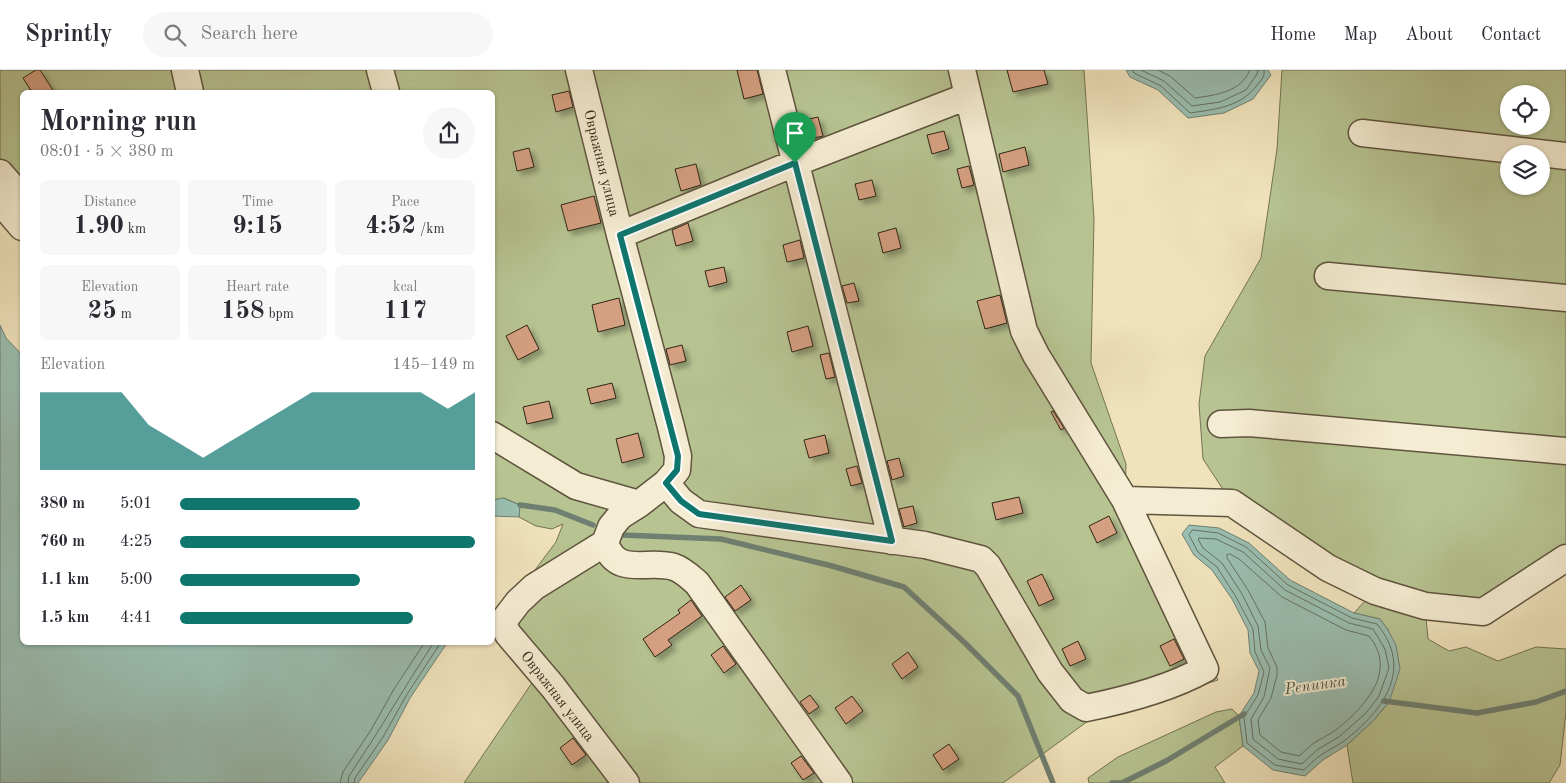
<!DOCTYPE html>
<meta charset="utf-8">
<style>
body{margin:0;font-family:"Old Standard TT",serif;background:#f7f7f7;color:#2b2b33;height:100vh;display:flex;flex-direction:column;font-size:19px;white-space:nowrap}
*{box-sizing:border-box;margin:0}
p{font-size:16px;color:#7c7c81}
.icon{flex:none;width:28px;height:28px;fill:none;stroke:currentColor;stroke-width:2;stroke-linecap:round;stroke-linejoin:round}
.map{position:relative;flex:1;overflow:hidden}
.details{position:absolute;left:20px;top:20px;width:475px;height:555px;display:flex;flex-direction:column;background:#fff;border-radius:8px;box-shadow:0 1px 4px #0004}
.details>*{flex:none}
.controls{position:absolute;left:1500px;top:15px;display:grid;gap:10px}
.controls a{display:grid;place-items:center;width:50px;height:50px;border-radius:50%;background:#fff;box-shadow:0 1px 4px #0004;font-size:25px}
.pin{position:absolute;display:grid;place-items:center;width:42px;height:42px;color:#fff;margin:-51px -21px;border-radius:50% 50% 50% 0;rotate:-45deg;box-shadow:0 0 5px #0007}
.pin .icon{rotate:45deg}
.round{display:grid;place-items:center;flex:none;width:52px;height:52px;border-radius:26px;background:#f7f7f7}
.overview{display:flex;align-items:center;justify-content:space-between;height:85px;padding:0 20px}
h1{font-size:28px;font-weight:800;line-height:38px}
.stats{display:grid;grid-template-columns:repeat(3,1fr);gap:8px;height:85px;padding:5px 20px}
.stats div{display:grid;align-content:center;border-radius:8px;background:#f7f7f7;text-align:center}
.stats b{font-size:25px;font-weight:800}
.stats small{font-size:14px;font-weight:400}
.stats p{font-size:14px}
.chart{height:140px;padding:10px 20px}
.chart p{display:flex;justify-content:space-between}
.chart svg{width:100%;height:90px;margin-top:5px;fill:#0f766e;opacity:.7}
ul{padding:0 20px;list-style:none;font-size:16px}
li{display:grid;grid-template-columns:80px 60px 1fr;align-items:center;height:38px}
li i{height:12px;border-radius:6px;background:#0f766e}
header{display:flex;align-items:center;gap:30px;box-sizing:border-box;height:70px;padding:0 25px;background:#fff;border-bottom:1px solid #e1e1e2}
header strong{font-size:24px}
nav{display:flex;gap:28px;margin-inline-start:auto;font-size:18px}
.search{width:350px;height:45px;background:#f7f7f7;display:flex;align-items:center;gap:12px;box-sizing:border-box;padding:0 18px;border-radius:28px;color:#7c7c81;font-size:19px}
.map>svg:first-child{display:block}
.green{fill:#b7c492;stroke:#737453;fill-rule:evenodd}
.water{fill:#9abeb1;stroke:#6f8072}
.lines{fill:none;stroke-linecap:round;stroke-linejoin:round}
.shore{stroke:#647162;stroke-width:1}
.stream{stroke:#6f8072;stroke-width:5.5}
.building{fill:#d5a081;stroke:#2f2414;filter:url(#shadow)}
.minor-casing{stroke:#5f543e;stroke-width:29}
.minor{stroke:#f5edd3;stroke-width:26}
.route-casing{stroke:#fff;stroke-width:10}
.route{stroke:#0f766e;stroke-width:6}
.labels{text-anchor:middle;stroke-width:4;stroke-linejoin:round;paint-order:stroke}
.street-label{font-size:15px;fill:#2f2414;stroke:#f5edd3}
.water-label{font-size:16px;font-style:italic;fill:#4f5243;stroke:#f5edd3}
</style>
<header>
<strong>Sprintly</strong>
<div class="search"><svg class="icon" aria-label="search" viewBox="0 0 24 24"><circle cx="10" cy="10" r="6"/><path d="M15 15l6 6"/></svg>Search here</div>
<nav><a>Home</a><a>Map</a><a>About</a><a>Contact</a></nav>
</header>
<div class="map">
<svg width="1566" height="713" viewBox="0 0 1566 713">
<defs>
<filter id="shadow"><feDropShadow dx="4.5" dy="4.5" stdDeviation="2.5" flood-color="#0004"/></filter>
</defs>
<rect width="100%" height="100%" fill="#f0e3bc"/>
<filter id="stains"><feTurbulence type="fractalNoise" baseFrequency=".004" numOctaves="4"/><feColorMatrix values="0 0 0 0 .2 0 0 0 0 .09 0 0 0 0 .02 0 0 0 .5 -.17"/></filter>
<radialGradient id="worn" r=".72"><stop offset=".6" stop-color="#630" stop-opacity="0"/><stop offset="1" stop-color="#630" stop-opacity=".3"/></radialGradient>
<!-- green -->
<path class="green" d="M0,0h1084l10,149 -3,144 35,101 -1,36 93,180 -130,41 -85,62h-539l74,-109 -42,-52 60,-80 7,-18 -11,5 -16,-3 -17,-9 1,-12 -16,-7 -11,2 -1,-408h-470v135l-22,-26z
M1282,0h284v488l-83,54 -58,-6 3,33 21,12 17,-4 32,14 38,-14 30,2v63l-6,53 -11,18h-196l-6,-38 27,-25 15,-18 -1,-72 -8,-11 -26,-6 21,-23 -143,-87 -29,-44 -4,-55 6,-48 56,-98 16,-109zM1509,24h32v32h-32zM1509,84h32v32h-32z
M1232,639l7,7 4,30 -28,21 10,16h-136l-1,-5 30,-21 98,-45z"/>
<!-- water -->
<path class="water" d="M1126,0h142l3,5 -18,24 -29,14 -36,5 -30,-28 -28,-13z
M0,255l6,13 16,17v287l425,1 -37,55 -22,42 -30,43h-358z
M503,428l17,7 -1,12 -26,-1v-16z
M1189,455l30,3 30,15 41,37 64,33 26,6 8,11 8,15 4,24 -11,33 -15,18 -27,25 -24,15 -18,16 -32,-6 -30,-24 -4,-30 15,-23 5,-22 -9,-18 -2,-23 -16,-31 -20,-29 -18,-15 -12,-21z"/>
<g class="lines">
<!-- shore -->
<path class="shore" d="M1132,0l2,3 27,13 29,27c27,-4 51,-6 68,-29 4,-5 7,-8 6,-14
M1141,0l23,11 28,25 28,-4 26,-12 11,-16 1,-4
M1158,0l12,6 25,22c21,-3 46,-6 55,-28
M1193,460l25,3 28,14 42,38 64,33 25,6c37,45 7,86 -33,117 -7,5 -16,9 -23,14 -6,4 -12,10 -17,15l-29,-5 -28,-22 -3,-26 14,-22 6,-23 -9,-20 -2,-23 -17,-32 -19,-30 -19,-15 -9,-17z
M1199,468l17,1 27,13 42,38 64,33 24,6 12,20 4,19 -10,28 -13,17 -26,23 -23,14 -15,14 -24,-5 -25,-20 -2,-20 13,-22 6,-29 -9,-18 -3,-24 -16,-32 -20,-31 -19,-15 -4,-7z
M1230,484l9,5 43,38 64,33 23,6c29,36 -4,70 -32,93 -7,6 -16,9 -23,14 -6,4 -10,9 -15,13l-18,-4 -21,-17 -2,-15 13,-22 6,-23v-8l-9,-19 -3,-26 -17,-32 -21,-32v-3z
M340,713l3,-11 28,-42 23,-41 31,-47
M348,713l1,-7c30,-44 56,-90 85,-134
M354,713l1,-5 28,-41 23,-41 35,-54"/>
<!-- stream -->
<path class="stream" d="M520,435l35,5 38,15
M622,465l99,4 111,27 72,21 60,55 54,54 35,87
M1384,631l93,12 59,-11 30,-11
M1112,713h10l44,-22 78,-47"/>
</g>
<!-- building -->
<path class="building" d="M36,0h4l14,22h-22l-9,-14z
M737,0h20l6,24 -19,5z
M1007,0h37l4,14 -35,8z
M569,21l4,16 -17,5 -4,-17z
M818,47l5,19 -18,4 -4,-19z
M944,61l5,18 -17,5 -5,-19z
M1025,77l4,18 -26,7 -4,-18z
M529,78l5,19 -17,4 -4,-19z
M696,94l5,21 -20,6 -6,-22z
M969,96l5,19 -12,3 -5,-19z
M872,110l4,16 -17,4 -4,-16z
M594,126l7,27 -33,8 -7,-26z
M688,153l5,18 -17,5 -4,-16z
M896,158l5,20 -18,5 -5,-20z
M800,170l4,18 -17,4 -4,-17z
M724,197l3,15 -18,5 -4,-16z
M854,213l5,18 -12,2 -5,-17z
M1000,225l7,28 -22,6 -8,-28z
M619,228l6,27 -27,7 -6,-27z
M527,255l12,24 -21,11 -12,-24z
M808,256l5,20 -21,6 -5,-20z
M682,275l4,16 -16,4 -4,-16z
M829,283l6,24 -9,2 -6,-24z
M612,313l4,15 -25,6 -4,-15z
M549,331l4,17 -26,6 -4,-17z
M1053,341l11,17 -3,2 -10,-18z
M638,363l6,24 -22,6 -6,-24z
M825,365l4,18 -20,5 -5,-18z
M899,388l5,18 -12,4 -5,-19z
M857,396l5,17 -11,3 -5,-17z
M1019,427l4,16 -27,7 -4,-17z
M913,436l4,17 -13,4 -5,-18z
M1109,446l8,17 -20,10 -8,-17z
M1042,504l12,25 -15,7 -12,-25z
M741,515l10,15 -16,11 -10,-14z
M691,530l11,16 -34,24 4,5 -17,12 -12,-18 37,-26 -2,-3z
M1174,569l10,20 -14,7 -10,-20z
M1078,571l8,18 -16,7 -8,-17z
M723,576l13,18 -12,9 -13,-18z
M908,582l10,15 -16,12 -10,-15z
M810,625l9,12 -10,7 -9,-12z
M852,626l11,15 -17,13 -11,-16z
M573,668l13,17 -14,10 -12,-17z
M949,674l10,15 -16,11 -10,-15z
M801,686l13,17 -11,7 -12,-17z"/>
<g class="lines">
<defs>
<path id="minor" d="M185,0l5,22
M380,0l6,22
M579,0l41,165 51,192 7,29 -1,14 -11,13 -27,21 -19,12 -9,11 -6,16 -71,44 -16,15 -13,17 -2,5 5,10 45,53 73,96
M772,0l120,471
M1362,63l204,23
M0,103l22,25
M0,131l22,26
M620,165l175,-72 173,-67
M1328,206l238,22
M1221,354l28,-1 317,28
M492,365l84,51 63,18
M666,413l15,18 18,13 226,31 56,14 7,7 62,106 22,28 14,8c40,-8 83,-19 119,-39l-80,-169 -89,-145 -12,-24 -62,-261
M1125,430l107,3 96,65 47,23 50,15 58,6 83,-54
M605,473c12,35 42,16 69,24 9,3 16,10 23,16l142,200"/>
</defs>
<!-- minor casing -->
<use href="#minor" class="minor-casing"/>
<!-- minor -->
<use href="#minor" class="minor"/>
</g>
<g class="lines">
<defs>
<path id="route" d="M795,93l97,378 -193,-27 -18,-13 -15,-18 11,-13 1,-14 -58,-221z"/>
</defs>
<!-- route casing -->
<use href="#route" class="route-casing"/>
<!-- route -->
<use href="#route" class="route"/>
</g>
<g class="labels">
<!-- street labels -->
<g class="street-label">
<text transform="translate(602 93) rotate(76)" y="5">Овражная улица</text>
<text transform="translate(558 626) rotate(52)" y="5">Овражная улица</text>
</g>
<!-- water labels -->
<g class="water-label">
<text transform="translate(1315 614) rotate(-8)" y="6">Репинка</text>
</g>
</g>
<rect width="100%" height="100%" filter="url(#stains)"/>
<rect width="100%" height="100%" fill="url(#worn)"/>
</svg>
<div class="controls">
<a><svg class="icon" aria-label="locate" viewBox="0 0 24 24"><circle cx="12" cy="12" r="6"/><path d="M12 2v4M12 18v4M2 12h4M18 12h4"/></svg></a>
<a><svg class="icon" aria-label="layers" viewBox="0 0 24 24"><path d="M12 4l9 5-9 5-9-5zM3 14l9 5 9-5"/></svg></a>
</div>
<div class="pin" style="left:795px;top:93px;background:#1e9e55"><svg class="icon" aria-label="arrive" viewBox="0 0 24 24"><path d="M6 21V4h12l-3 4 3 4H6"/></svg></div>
<section class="details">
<div class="overview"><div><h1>Morning run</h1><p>08:01 · 5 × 380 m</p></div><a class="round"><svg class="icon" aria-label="share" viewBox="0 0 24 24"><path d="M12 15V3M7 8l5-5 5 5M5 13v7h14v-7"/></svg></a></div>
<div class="stats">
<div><p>Distance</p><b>1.90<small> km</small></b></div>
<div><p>Time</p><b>9:15</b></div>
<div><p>Pace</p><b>4:52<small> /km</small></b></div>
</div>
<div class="stats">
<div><p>Elevation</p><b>25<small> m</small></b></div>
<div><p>Heart rate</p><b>158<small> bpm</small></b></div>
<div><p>kcal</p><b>117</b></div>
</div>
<div class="chart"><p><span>Elevation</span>145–149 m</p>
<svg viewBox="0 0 160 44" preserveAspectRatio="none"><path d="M0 44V6L10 6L20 6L30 6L40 22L50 30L60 38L70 30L80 22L90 14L100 6L110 6L120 6L130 6L140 6L150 14L160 6V44z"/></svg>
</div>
<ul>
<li><b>380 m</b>5:01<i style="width:61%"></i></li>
<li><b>760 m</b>4:25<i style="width:100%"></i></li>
<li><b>1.1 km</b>5:00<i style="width:61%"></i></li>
<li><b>1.5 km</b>4:41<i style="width:79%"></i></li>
</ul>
</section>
</div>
